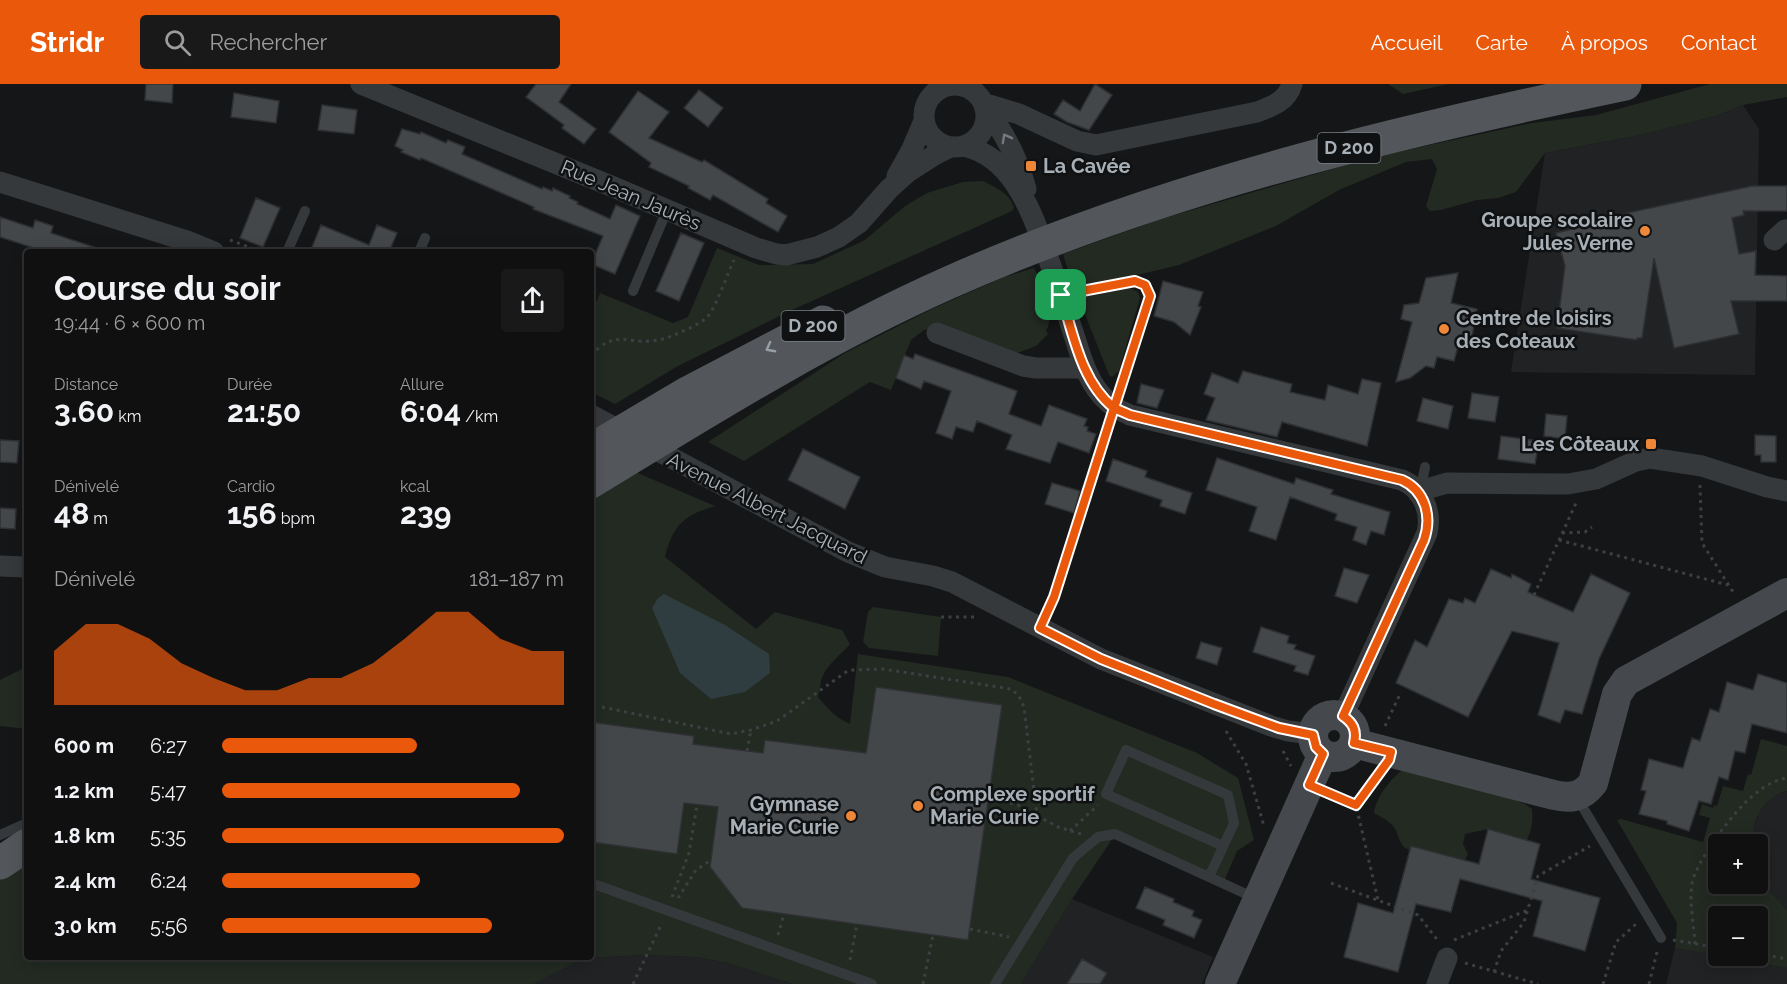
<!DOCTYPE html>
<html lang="fr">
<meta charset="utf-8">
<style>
body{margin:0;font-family:Raleway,sans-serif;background:#19191a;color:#f1f3f6;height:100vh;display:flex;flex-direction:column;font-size:22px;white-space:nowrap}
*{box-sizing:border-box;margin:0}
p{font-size:20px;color:#9c9d9f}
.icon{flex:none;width:33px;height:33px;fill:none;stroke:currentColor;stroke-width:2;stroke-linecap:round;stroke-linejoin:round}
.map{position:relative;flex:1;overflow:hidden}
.sheet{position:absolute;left:24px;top:165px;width:570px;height:711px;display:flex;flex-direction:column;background:#101011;border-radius:6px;box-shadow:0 3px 15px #0003,0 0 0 2px #303031}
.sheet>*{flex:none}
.controls{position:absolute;left:1708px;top:750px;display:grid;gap:12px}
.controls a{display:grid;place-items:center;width:60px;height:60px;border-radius:6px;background:#101011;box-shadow:0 3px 15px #0003,0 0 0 2px #303031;font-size:30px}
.pin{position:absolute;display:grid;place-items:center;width:51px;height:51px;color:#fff;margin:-26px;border-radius:12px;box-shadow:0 3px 9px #0006}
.round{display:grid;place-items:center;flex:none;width:63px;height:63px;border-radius:6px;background:#19191a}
.headline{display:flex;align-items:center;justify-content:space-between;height:102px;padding:0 30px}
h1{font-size:33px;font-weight:700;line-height:45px}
.metrics{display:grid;grid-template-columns:repeat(3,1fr);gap:9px;height:102px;padding:6px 30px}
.metrics div{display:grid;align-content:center}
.metrics b{font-size:30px;font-weight:700}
.metrics small{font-size:16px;font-weight:400}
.metrics p{font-size:16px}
.chart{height:168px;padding:12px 30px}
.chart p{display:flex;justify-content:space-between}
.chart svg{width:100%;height:108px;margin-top:6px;fill:#ea580c;opacity:.7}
ul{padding:0 30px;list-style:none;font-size:20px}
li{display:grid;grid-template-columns:96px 72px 1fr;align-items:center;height:45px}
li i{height:15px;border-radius:8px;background:#ea580c}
header{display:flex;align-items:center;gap:36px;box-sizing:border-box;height:84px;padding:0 30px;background:#ea580c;color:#fff}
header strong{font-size:28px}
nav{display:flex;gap:33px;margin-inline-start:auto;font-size:21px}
.search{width:420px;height:54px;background:#19191a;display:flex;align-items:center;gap:15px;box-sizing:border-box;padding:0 21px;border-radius:6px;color:#9c9d9f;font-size:22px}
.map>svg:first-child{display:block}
.built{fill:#212224}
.green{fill:#222a22;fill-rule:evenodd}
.water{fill:#2f3c40}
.building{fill:#44474a;stroke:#2f3033;stroke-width:1.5}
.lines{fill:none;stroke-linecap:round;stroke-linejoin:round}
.path{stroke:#3c4043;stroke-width:3;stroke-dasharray:3 4.5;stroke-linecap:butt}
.lane{stroke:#36393c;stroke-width:10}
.street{stroke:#36393c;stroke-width:21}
.secondary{stroke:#45484c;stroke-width:30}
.primary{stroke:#53565b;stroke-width:33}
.oneway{stroke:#757a80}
.oneway2{stroke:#979ea5}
.route-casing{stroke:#fff;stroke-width:12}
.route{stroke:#ea580c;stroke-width:8}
.poi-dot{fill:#ee8737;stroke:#101112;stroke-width:2}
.labels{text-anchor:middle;stroke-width:5;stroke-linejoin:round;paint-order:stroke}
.shield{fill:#101112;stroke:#7a8086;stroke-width:1.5}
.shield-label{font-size:18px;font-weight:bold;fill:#a8b0b7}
.poi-label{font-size:20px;font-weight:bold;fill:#a8b0b7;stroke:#101112;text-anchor:start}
.street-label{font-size:20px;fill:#a8b0b7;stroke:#101112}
</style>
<header>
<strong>Stridr</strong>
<div class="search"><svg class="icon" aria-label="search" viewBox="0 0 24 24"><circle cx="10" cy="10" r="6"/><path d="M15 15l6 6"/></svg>Rechercher</div>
<nav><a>Accueil</a><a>Carte</a><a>À propos</a><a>Contact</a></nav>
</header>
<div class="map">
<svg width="1787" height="900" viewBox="0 0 1787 900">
<rect width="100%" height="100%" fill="#151617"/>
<!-- built -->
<path class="built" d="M1743,21l16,24 -4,246 -244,-3 34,-219 100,-19 71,-18z
M1787,707v119l-20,-22 -8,-15 -1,-29h-5l-1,-11 7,-20 5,-7 8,-9z
M1072,815l141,58 -11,27h-181z
M1675,864l112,20v16h-121z
M646,871l49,2 32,6 66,21h-259l51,-26z"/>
<!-- green -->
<path class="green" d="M1388,0h61l-46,10z
M1710,0h77v13l-44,8 -27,11 -71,18 -100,19 -29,39 -18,6 -21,2 -36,10 -11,1 -4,-5 11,-37 -5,-10 -26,3 -67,28 -63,36 -97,39 -42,10 -57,10c-11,-6 -13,-19 -17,-31l98,-35 213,-62 158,-34 64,-8z
M983,97c13,7 27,12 31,27l-2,3 -220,99 -114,56 -63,38 -24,-12v-77l9,-22 73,30 15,-6 29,-69 42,17 54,-1 52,-24 40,-34 22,-13 36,-11z
M1034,184c10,20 23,41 12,63l2,3 -12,12 -21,8 -76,-28 -15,4 -13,10 -20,50 -21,-8 -126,79 -36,-19 137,-89 87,-44 72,-32z
M1130,204l8,4 2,6 -21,73 -7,6 -3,-2 -28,-71 1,-4 3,-3z
M633,387l82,35c-31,9 -42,19 -50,51l91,72 19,-17 67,18 8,14c-9,11 -23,20 -28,34 -2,5 -2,13 -4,19 10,12 18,21 32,27l8,-70 150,23 189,76 41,25 16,62 -17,11 -14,33 -108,-49 -43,64 -51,85h-228l-66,-21 -32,-6 -49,-2 -61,3 -51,26h-534v-109l27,-17v99h564v-460z
M27,471v174l-27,-3v-46l24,-12z
M873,523l68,10 -3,39 -69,-8 -6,-6 5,-30z
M1761,655l26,7v45c-24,6 -36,30 -34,53h-34v40h39v-14l9,18 20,22v58l-112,-20 2,-25 -60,-103 4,-1 82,23 7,-24 -11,-3 3,-11 11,4 1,-3 3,1 6,-20 20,5 5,-17 3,1zM1719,832h39v40h-39z
M1404,685l100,27 21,8 7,5c1,12 0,20 -5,31l-39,-11 -23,5 -2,10 5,10 -3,6 -54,-14 -1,4c-12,-4 -10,-14 -16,-23 -5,-6 -13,-10 -20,-14 2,-16 17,-35 30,-44z"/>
<!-- water -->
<path class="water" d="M664,510l61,31 44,29 1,19 -25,19 -34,7 -31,-26 -28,-65 6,-10z"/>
<!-- building -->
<path class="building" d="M146,0h27l-1,19 -27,-3z
M536,0h35l-12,18 37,27 -12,15 -22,-16 2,-3 -38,-28z
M1095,0l17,11 -23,35 -22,-8 -13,-8 9,-14 17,11z
M699,6l24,18 -15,19 -24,-19z
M638,7l31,21 -20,26 53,24 2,-2 64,39 -2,4 21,13 -9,16 -65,-37 -3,5 -22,-12 1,-2 -40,-19 2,-4 -42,-31z
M234,9l45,8 -3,22 -45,-6z
M322,21l35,5 -3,24 -36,-4z
M402,45l18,5 1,-2 25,11 2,-3 17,7 -3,7 80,35 1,-2 9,4 1,-3 17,8 -1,2 9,4 -1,2 33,15 6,-14 24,11 -25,58 -24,-10 12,-28 -70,-27 1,-2 -113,-49 -1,2 -19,-8 2,-2 -8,-4z
M1752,102h35v25h-44l1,4 -12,3 7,36 17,-3 -1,24 32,1v25h-56l8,33 -65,14 -20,-90 -12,80h-5v2l-80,-12 8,-62 -9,-33 58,-14 -1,-3z
M256,114l24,10 -17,39 -23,-9z
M0,133l33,11 2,-8 18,6 -2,7 49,16 -1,3h-53l-46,-15z
M321,141l48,20 8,-20 20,8 -8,19h-79z
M681,149l23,10 -25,58 -23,-10z
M1458,189l-7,30 26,6 -5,28 -11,-2 -7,26 -17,-4 -3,11 -8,-2 -16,12 -14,4 16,-60 -11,-3 3,-14 15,-2 7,-25z
M1163,197l40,11 -5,14 3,1 -11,28 -16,-13 -20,-6z
M915,270l102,37 -8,23 32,12 8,-21 38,14 -3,7 4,1 -1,4 9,3 -7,19 -31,-11 -8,21 -44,-14 6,-14 -35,-14 -4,11 -17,-5 -4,12 -16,-6 15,-42 -27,-10 -3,8 -25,-11 8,-23 9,4z
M1243,287l49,13 -2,8 35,8 3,-15 30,9 4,-15 19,4 -14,63 -85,-24 -5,15 -71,-17 9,-22 -11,-4 8,-21 26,10z
M1141,300l23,6 -7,18 -20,-5z
M1472,309l27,4 -4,25 -27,-4z
M1423,314l30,8 -5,23 -31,-8z
M1546,330l21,2 -2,23 -21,-3z
M1755,351l21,1v26h-15v-7h-6z
M1501,352l38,5 -4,23 -37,-5z
M0,356l19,1 -2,22 -17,-1z
M803,365l57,28 -15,32 -57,-29z
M1217,374l77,26 2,-6 37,12 -2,4 59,18 -6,23 -13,-4 -5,14 -13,-5 4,-13 -22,-7 2,-6 -47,-17 -14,43 -27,-9 8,-24 -51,-17z
M1113,375l34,12 -2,6 47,16 -7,21 -25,-8 2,-6 -56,-19z
M1052,399l28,8 -6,22 -29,-9z
M0,424l16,1 -1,20 -15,-1z
M1344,484l25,7 -12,28 -22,-7z
M1491,485l20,9 1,-4 19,10 -3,8 45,20 18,-38 39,19 -31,66 -17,55 -17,-4 -5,13 -22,-8 21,-72 -47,-12 -44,86 -72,-34 19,-43 12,7 22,-48 14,4 2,-5 10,5z
M1261,543l28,9 -2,7 9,2 -2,4 21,7 -7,19 -14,-4 2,-5 -43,-14z
M1201,558l21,6 -5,17 -21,-7z
M1758,590l29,9v50l-35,-9 -7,29 -10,-2 -7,29 -9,-3 -8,27 -12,-3 -10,30 -22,-7v-3l-28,-7 7,-23 -5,-1 8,-31 34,9 9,-30 8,3 10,-32 9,3 8,-30 26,8z
M876,603l126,18 -34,235 -226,-32 -32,-41 8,-60 -34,-4 -7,51 -86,-12v-120l103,14 -1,8 70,9 2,-13 101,13z
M1488,745l52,15 -9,35 69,19 -15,53 -52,-15 9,-35 -82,-22 -9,33 -35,-8 -18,68 -54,-15 14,-54 35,10 18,-67 68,18z
M1145,803l29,12 -1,3 21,9 -2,5 10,4 -8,18 -31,-13 2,-5 -29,-12z
M1082,875l25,14 -7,11h-33z"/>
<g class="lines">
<!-- path -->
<path class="path" d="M230,156l32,12
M591,271c25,-25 32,-12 60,-14 14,-1 26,-7 39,-13 7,-4 14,-7 19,-13 9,-13 18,-40 25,-55
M1700,401l2,58 33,52
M1562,449l23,-1 7,-5
M1559,456l169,45
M1534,511l42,-92
M1048,527l6,-14 54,-171
M941,533h34
M602,623l129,27 20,-4 26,-9 69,-49 7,-2 30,-1 128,20 8,7 5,11 13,109
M1385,642l16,-34
M1226,647l20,33 18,62
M747,667l4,-21
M1283,667l8,15
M1332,710l24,11 22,95
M988,715l28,5 42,23 23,7
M1356,721l22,-30
M1070,747l28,-26
M1331,799l87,32 21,27
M672,813l17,-44 8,-48
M678,814l18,-28 15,-10
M970,845l39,8
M778,851l6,-21
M1454,856l74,-30
M1673,856l46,8
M1695,860c-1,-19 -6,-41 -3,-60 3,-22 44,-76 63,-90 10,-8 19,-14 32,-16
M1758,870l29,5
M850,876l7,-36
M1465,879l73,21
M1494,888l7,-21 23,-29 14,-46 52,-30
M633,900l29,-61
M923,900l10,-49
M1603,900l13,-42 20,-18
M1649,900l8,-32"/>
<!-- lane -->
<path class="lane" d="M287,168l18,-41
M419,168l6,-14
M633,207l34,-81
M1061,211l74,-14 10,4 5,11 -36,112
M1420,409l5,-26
M1576,712l85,142
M0,751l27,-12
M1209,793l25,-54 -6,-28 -102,-45 -20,44 117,52
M591,799l281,101
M995,900l78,-126 25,-21 17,-3 142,65"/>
<!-- street -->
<path class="street" d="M361,0l255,104 140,60 21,6 9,1 31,-8 22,-10 20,-14 30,-34 19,-17 28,-18 14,-7
M924 32a31 31 0 1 1 62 0a31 31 0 1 1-62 0Z
M983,19l36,11 58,27 19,4 161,-33c16,-6 30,-11 35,-28
M985,23c19,25 33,51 41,82
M964,62c48,11 66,62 81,103 10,28 19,55 28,83 8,24 14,51 34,69 6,7 15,10 23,14l272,65c21,9 30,32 25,53l-84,183
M897,92l15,-27 12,-28
M0,98l187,59 27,11
M1774,156l11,-10h2
M937,249l86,33 13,2h48
M591,331l257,137 37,15 48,9 19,6 149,77 170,67 17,5 25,3
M1419,410l11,-6 17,-5 121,1 28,-5 40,-18 14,-3 52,8 65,21 20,4
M0,482l25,1
M1437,900l10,-26"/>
<!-- secondary -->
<path class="secondary" d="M1313 652a21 21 0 1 1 42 0a21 21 0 1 1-42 0Z
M1354,659l200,52c17,4 28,2 39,-12l24,-89 9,-13 161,-88
M1220,900l103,-230"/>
<!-- primary -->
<path class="primary" d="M591,366l98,-58 134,-70
M591,398c116,-71 233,-144 357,-199 216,-96 447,-151 677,-199
M0,779l27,-18"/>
</g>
<!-- one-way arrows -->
<defs><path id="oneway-chevron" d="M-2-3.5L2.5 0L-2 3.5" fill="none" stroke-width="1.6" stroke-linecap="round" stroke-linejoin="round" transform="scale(1.5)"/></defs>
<use class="oneway" href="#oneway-chevron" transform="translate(1006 54) rotate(-118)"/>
<use class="oneway2" href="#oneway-chevron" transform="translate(770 264) rotate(152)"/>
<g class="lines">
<defs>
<path id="route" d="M1061,211c12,38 20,87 53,113l-60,189 -14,31 61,31 113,45 65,24 34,7 3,12 7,7 -14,31 47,20 33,-45 2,-8 -37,-9c3,-13 -1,-20 -11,-27l81,-176c8,-23 2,-49 -22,-60l-272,-65 -16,-7 36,-112 -5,-11 -10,-4 -74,14"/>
</defs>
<!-- route casing -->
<use href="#route" class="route-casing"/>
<!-- route -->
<use href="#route" class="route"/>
</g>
<!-- markers -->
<g class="poi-dot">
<rect x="1025" y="76" width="12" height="12" rx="3"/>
<circle cx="1645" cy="147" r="6"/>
<circle cx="1444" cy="245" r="6"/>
<rect x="1645" y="354" width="12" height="12" rx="3"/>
<circle cx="918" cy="722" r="6"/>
<circle cx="851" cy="732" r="6"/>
</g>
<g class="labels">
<!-- shield labels -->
<g class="shield">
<rect x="1317.5" y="49" width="63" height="30" rx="4.5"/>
<rect x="781.5" y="227" width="63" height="30" rx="4.5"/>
</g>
<g class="shield-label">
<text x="1349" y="70">D 200</text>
<text x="813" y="248">D 200</text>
</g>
<!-- poi labels -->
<g class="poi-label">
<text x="1043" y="89">La Cavée</text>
<text x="1633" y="143" text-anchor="end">Groupe scolaire<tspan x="1633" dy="23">Jules Verne</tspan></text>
<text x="1456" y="241">Centre de loisirs<tspan x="1456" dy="23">des Coteaux</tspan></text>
<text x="1639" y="367" text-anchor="end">Les Côteaux</text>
<text x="930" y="717">Complexe sportif<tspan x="930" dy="23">Marie Curie</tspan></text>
<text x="839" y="727" text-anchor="end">Gymnase<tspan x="839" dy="23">Marie Curie</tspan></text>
</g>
<!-- street labels -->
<g class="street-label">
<text transform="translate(631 111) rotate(23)" y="7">Rue Jean Jaurès</text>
<text transform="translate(767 424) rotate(27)" y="7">Avenue Albert Jacquard</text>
</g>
</g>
</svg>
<div class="controls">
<a>+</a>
<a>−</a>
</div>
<div class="pin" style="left:1061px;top:211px;background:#1e9e55"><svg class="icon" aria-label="arrive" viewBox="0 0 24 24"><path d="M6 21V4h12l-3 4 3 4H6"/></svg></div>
<section class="sheet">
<div class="headline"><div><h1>Course du soir</h1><p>19:44 · 6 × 600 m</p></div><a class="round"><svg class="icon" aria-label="share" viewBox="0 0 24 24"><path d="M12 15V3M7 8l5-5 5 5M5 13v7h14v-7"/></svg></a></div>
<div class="metrics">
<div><p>Distance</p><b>3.60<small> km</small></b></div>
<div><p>Durée</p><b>21:50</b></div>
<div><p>Allure</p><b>6:04<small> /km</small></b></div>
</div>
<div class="metrics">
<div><p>Dénivelé</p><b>48<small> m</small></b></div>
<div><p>Cardio</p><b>156<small> bpm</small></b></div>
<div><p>kcal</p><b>239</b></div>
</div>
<div class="chart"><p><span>Dénivelé</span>181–187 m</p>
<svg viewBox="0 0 160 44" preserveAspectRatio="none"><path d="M0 44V22L10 11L20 11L30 17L40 27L50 33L60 38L70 38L80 33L90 33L100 27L110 17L120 6L130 6L140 17L150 22L160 22V44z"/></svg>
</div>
<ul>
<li><b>600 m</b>6:27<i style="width:57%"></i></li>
<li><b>1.2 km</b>5:47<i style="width:87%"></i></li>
<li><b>1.8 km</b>5:35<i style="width:100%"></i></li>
<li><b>2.4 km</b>6:24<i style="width:58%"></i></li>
<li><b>3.0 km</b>5:56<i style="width:79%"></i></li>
</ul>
</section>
</div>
